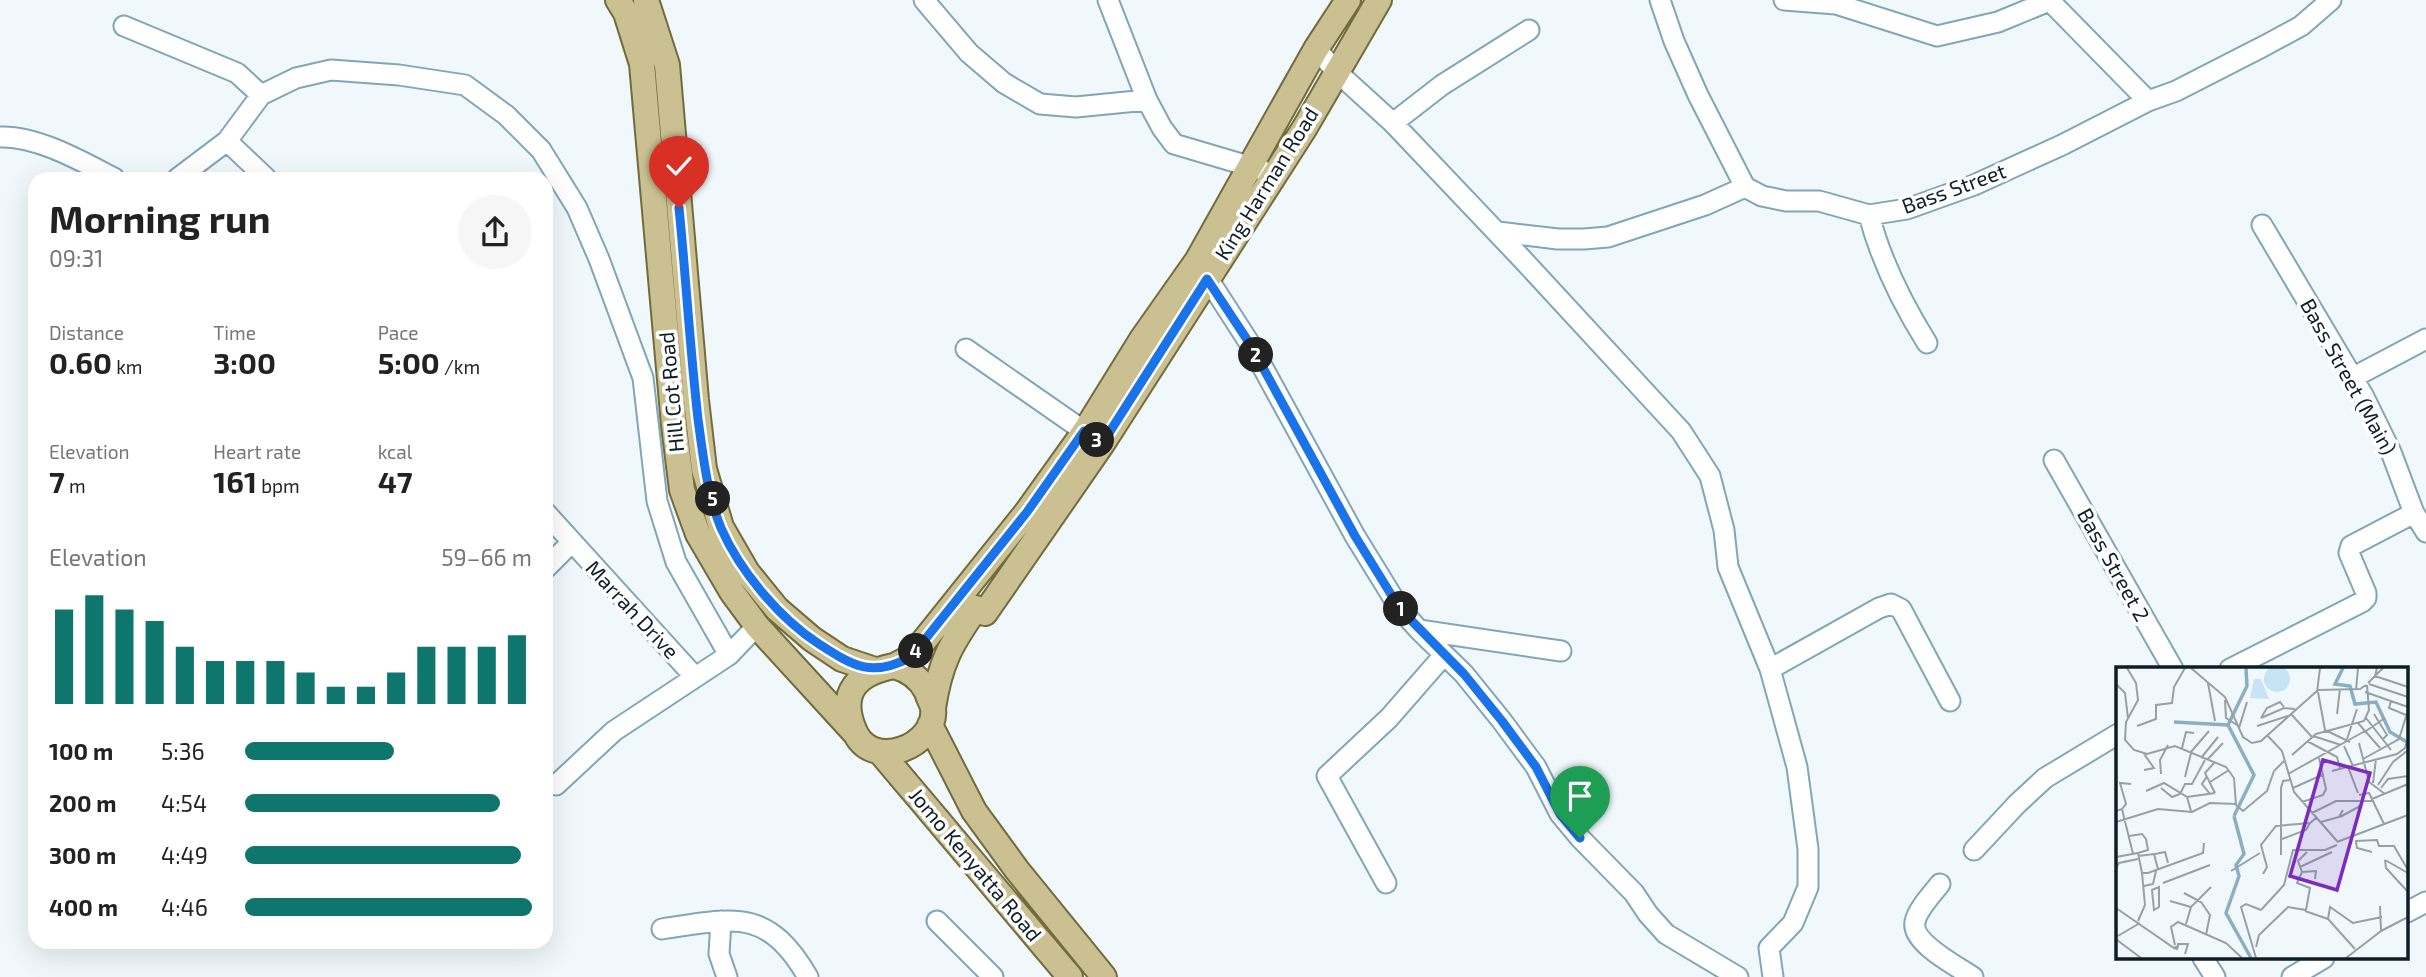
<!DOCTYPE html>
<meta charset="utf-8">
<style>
body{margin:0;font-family:"Exo 2",sans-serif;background:#f6f6f6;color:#222;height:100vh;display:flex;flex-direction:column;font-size:26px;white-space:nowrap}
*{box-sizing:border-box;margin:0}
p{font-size:23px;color:#767676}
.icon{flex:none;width:38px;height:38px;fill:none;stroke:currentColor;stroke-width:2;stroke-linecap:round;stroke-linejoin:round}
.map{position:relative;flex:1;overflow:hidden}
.panel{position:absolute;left:28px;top:172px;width:525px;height:777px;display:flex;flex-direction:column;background:#fff;border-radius:21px;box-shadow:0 7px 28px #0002}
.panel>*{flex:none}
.pin{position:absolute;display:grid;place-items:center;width:60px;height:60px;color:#fff;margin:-72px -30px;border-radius:50% 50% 50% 0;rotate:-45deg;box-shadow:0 0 7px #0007}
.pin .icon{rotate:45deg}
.km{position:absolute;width:35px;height:35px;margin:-18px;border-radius:50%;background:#222;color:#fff;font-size:19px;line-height:35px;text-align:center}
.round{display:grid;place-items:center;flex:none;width:74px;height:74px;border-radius:37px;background:#f6f6f6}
.overview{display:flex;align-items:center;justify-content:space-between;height:119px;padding:0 21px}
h1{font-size:38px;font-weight:700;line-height:52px}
.metrics{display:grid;grid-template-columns:repeat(3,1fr);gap:10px;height:119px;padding:7px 21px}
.metrics div{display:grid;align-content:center}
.metrics b{font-size:30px;font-weight:700}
.metrics small{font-size:19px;font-weight:400}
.metrics p{font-size:19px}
.chart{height:196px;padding:14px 21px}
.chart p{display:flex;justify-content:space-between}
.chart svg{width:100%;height:126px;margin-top:7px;stroke:#0f766e;stroke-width:6}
ul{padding:0 21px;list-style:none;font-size:23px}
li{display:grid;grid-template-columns:112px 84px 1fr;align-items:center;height:52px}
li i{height:18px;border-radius:9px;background:#0f766e}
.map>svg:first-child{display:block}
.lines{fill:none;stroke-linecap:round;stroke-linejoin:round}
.minor-casing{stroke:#80a6b9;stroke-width:23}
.major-casing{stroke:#726c3d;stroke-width:28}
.minor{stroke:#fff;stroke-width:19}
.major{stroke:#cac092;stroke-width:24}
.route-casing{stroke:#fff;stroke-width:14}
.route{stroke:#1a73e8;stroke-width:9}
.labels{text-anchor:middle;stroke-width:7;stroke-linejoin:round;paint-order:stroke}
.street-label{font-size:21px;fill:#0f1e26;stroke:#fff}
.inset-river{fill:none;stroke:#8aafc2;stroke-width:3.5}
.inset-road{fill:none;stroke:#96a1a6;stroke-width:2}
.view{fill:#7b2cbf;fill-opacity:0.15;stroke:#7b2cbf;stroke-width:3.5}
.inset-edge{fill:none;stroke:#0f1e26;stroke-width:3.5}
</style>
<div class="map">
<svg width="2426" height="977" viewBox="0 0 2426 977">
<rect width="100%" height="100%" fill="#f0f8fc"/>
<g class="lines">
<defs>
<path id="minor" d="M924,0l45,53 35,30 36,21 36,3 71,-7
M1108,0l39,100 15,28 12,16 88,26
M1660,0l14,41 24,54 47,92 17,9 24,5h33l50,14 38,-6 67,-24 88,-40 86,-44 28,-10 88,-45 37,-20 30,-26
M1784,0l52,4 101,32 61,-14 51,-21
M2049,0l99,101
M124,26l113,47 24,22
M1316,49l21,23 56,51 131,138 157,170 29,45 14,54 4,37 42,102 27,98 11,82v38l-15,36 -24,25 4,29
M1393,123l49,-38 87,-55
M0,137c36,-2 83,25 114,41
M227,141l39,37
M178,178l49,-37 34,-46 35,-17 35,-8 68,5 66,10 41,30 35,35 36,58 22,51 44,119 14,123 19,61 53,93
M1869,215c12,46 33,88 58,128
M2262,225l101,170 28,57 23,61 12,19
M1498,232l60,7h26l24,-2 97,-32 40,-18
M1201,268l49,76 105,192 45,73 19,21 142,21
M966,349l128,89
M2352,378l74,-39
M2054,460l119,209
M546,513l148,163
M546,568l25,-25
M1419,630l45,44 38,47 34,46 24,47 20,24 54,55 14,21 18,20 72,43
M1770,669l109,-61 12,-4 10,5 49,92
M2230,669l132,-67 4,-4v-5l-17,-40 2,-7 63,-33
M556,785l58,-54 115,-76 28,-29
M1974,850l43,-46 28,-26 73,-44
M1386,883l-59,-107 62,-58 55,-63
M1940,884c-8,10 -23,26 -25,38 -4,21 42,44 58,55
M2407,912l19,-10
M721,921l-2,33 8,23
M937,921l56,56
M662,929c72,-11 105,-22 146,48
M2203,958l12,19
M2292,977l32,-19"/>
<path id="major" d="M618,0l8,13 16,51 32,361 8,65 16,44 34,58 25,34 97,106
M646,0l21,65 29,335 8,69 17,58 26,45 30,37 35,30 30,20 33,11
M894,666l17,-9 116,-145 58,-81 57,-92 55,-78 119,-212 32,-49
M894,666c15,4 26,12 33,26 1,5 5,11 6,16 5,38 -62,65 -79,22 -16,-39 4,-57 40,-64z
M933,708c7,-45 17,-63 43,-100l9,5 117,-169 202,-315 75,-129
M930,725l44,86 43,59 87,107
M881,753l189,224"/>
</defs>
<!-- minor casing -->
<use href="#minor" class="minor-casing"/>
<!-- major casing -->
<use href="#major" class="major-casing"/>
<!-- minor -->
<use href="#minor" class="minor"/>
<!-- major -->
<use href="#major" class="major"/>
</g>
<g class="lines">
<defs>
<path id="route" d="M679,208c7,70 11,141 19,211 5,36 9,75 23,109 19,43 58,90 98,116 34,22 53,34 92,13l116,-145 57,-81 18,13 105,-165 43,65 105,192 45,73 64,65 38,47 34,46 24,47 20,24"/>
</defs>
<!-- route casing -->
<use href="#route" class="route-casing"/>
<!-- route -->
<use href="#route" class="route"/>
</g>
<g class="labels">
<!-- street labels -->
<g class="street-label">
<text transform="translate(1267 184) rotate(-58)" y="7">King Harman Road</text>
<text transform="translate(1954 189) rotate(-20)" y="7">Bass Street</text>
<text transform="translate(2348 377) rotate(61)" y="7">Bass Street (Main)</text>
<text transform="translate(672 392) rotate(-95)" y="7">Hill Cot Road</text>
<text transform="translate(2113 565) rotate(61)" y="7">Bass Street 2</text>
<text transform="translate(632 610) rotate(47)" y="7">Marrah Drive</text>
<text transform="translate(975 865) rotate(50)" y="7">Jomo Kenyatta Road</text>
</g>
</g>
<!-- overview -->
<g transform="translate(2116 667)">
<rect width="292" height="292" fill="#f0f8fc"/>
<path d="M148 12a13 13 0 1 1 26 0a13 13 0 1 1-26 0ZM138,12h7l8,20 -19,-1z" fill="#c7e4f4"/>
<path class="inset-river" d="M227,1l-8,16 15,2 5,18 21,-2 14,30 17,10M58,55l54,3M118,149l10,38 -8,11 3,11 -13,37 25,45M118,149l20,-41 -26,-50 19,-39 -1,-18"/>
<path class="inset-road" d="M11,1l9,15 2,17 -12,22 -1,18 9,10 13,4 28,-8 51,21 8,11 2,27 7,6 24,-20 7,-20 10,-10M75,1l34,29 18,40 9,6 9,-2 57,-51 42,-1 6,-4M261,1l-2,8 33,11M92,16l7,38M252,16l15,-15M0,17l9,9 3,25M253,17l39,13M240,23l2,-22M201,25l3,-24M202,25l7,38 25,12M249,25l43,15M109,33l1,18 11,7M275,34l-2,7 17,7M175,47l21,23M221,47l3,-25M258,47l13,21 -4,4M145,51l23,-10 11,1M145,51l6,-10 13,-6 4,5M250,51l25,32M242,56l22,25M21,59l19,-7v-14l16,-2 2,-16 11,-19M141,59l31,-10M123,61l8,-26M250,64l19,-13M151,68l15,16 12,41 43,49M197,69l28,9M231,72l10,-30M191,74l30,16 3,11M243,76l10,39 16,12M228,79l9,20M66,81l4,-16 8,1M74,86l19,-22M176,88l24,-21 48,-13 5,-11 -2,-25M85,91l17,-21M247,92l36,-20 9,-29M91,93l16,-17M98,96l-9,10 10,20M232,100l10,26M28,103l10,-2 -10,-14M216,104l65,-17 8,-6 3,-11M45,107l-1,-14 8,-15M172,107l77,-43M91,109l-5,8 8,10M69,110l6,-24M94,115l19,-12M257,116l3,-24M262,118l15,-23 14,-11M45,121l11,9 8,-3M177,121l31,-14M265,121l7,-9 20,-3M30,124l18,-8 23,14 4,14M64,127l5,-10h7l13,-24M243,128l10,-2 15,31M71,130l28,-4M256,132l36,-15M186,135l21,-7 3,-6 -7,-31M6,142l4,-5 -6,-21 11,1M0,144l6,-2 11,45M196,146l24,-12h38M224,150l22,-12M0,155l42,-13 34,3 18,-9 26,1M205,155l18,-5 4,-7M13,169l13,-2 4,5 2,11 -10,3M166,172l24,-9 4,-7M239,174l22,-1 2,6h15l14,24M221,175l71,-27M240,175l1,6 15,4M39,187l10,-2 3,11M165,188v-67l2,-7 7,-1M22,189l16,-2 4,15M0,190l22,-4 4,20h6l55,-20 1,-10M269,193l1,8 22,24M269,193l23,13M184,200l32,-15M0,201l3,-5 19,-4M115,204l29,-18M186,205l-4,-11 9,-9M186,205l14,-1 -1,8M147,207l4,-7 -6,-22 15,-19 34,-3 6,-5M47,216l47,-18M28,219l9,-2 3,-13M43,220v20l-5,3 -2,-20zM68,226l17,9 9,13 -4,20M54,234l21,6M0,241l58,40 4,-2 -1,3 -3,-1M145,243l23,-25 9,-35h32l12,-5M189,244l23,8M22,254l7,-16 -3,-32M70,257l5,-17 20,-20M265,264l27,-14M0,270l24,-14M1,273l24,18M61,277h11l-3,10M59,278l-4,-18 7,-5 48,21 16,15M140,280l3,-12 29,-28 18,3 4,-22 -13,-5 5,-11M239,282l-27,-30 2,-12 23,16 29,-6M140,291l-15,-51 5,-3 15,6M230,291l35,-27 -1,-25"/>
<path class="view" d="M207,93l47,13 -33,117 -47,-14z"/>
<rect width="292" height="292" class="inset-edge"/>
</g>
</svg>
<div class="pin" style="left:1580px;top:838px;background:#1e9e55"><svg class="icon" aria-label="arrive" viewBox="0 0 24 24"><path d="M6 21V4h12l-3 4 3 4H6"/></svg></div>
<div class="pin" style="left:679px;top:208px;background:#d93025"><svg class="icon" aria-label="check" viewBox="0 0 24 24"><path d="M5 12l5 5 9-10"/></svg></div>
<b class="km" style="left:1401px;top:609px">1</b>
<b class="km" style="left:1256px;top:355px">2</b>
<b class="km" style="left:1097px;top:440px">3</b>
<b class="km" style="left:916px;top:651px">4</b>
<b class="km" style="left:713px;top:499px">5</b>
<section class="panel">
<div class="overview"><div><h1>Morning run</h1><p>09:31</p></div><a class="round"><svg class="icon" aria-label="share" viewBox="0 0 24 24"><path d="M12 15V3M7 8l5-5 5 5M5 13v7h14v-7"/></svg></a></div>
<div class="metrics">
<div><p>Distance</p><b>0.60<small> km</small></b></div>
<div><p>Time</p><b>3:00</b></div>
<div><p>Pace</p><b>5:00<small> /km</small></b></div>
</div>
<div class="metrics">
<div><p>Elevation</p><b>7<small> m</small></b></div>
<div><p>Heart rate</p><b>161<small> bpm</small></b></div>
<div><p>kcal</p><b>47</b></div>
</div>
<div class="chart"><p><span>Elevation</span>59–66 m</p>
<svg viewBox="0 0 160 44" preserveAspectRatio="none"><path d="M5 44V11M15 44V6M25 44V11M35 44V15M45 44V24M55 44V29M65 44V29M75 44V29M85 44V33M95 44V38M105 44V38M115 44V33M125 44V24M135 44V24M145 44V24M155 44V20"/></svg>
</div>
<ul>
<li><b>100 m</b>5:36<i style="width:52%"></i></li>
<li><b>200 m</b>4:54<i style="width:89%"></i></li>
<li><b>300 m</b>4:49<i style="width:96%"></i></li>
<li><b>400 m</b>4:46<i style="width:100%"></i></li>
</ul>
</section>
</div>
